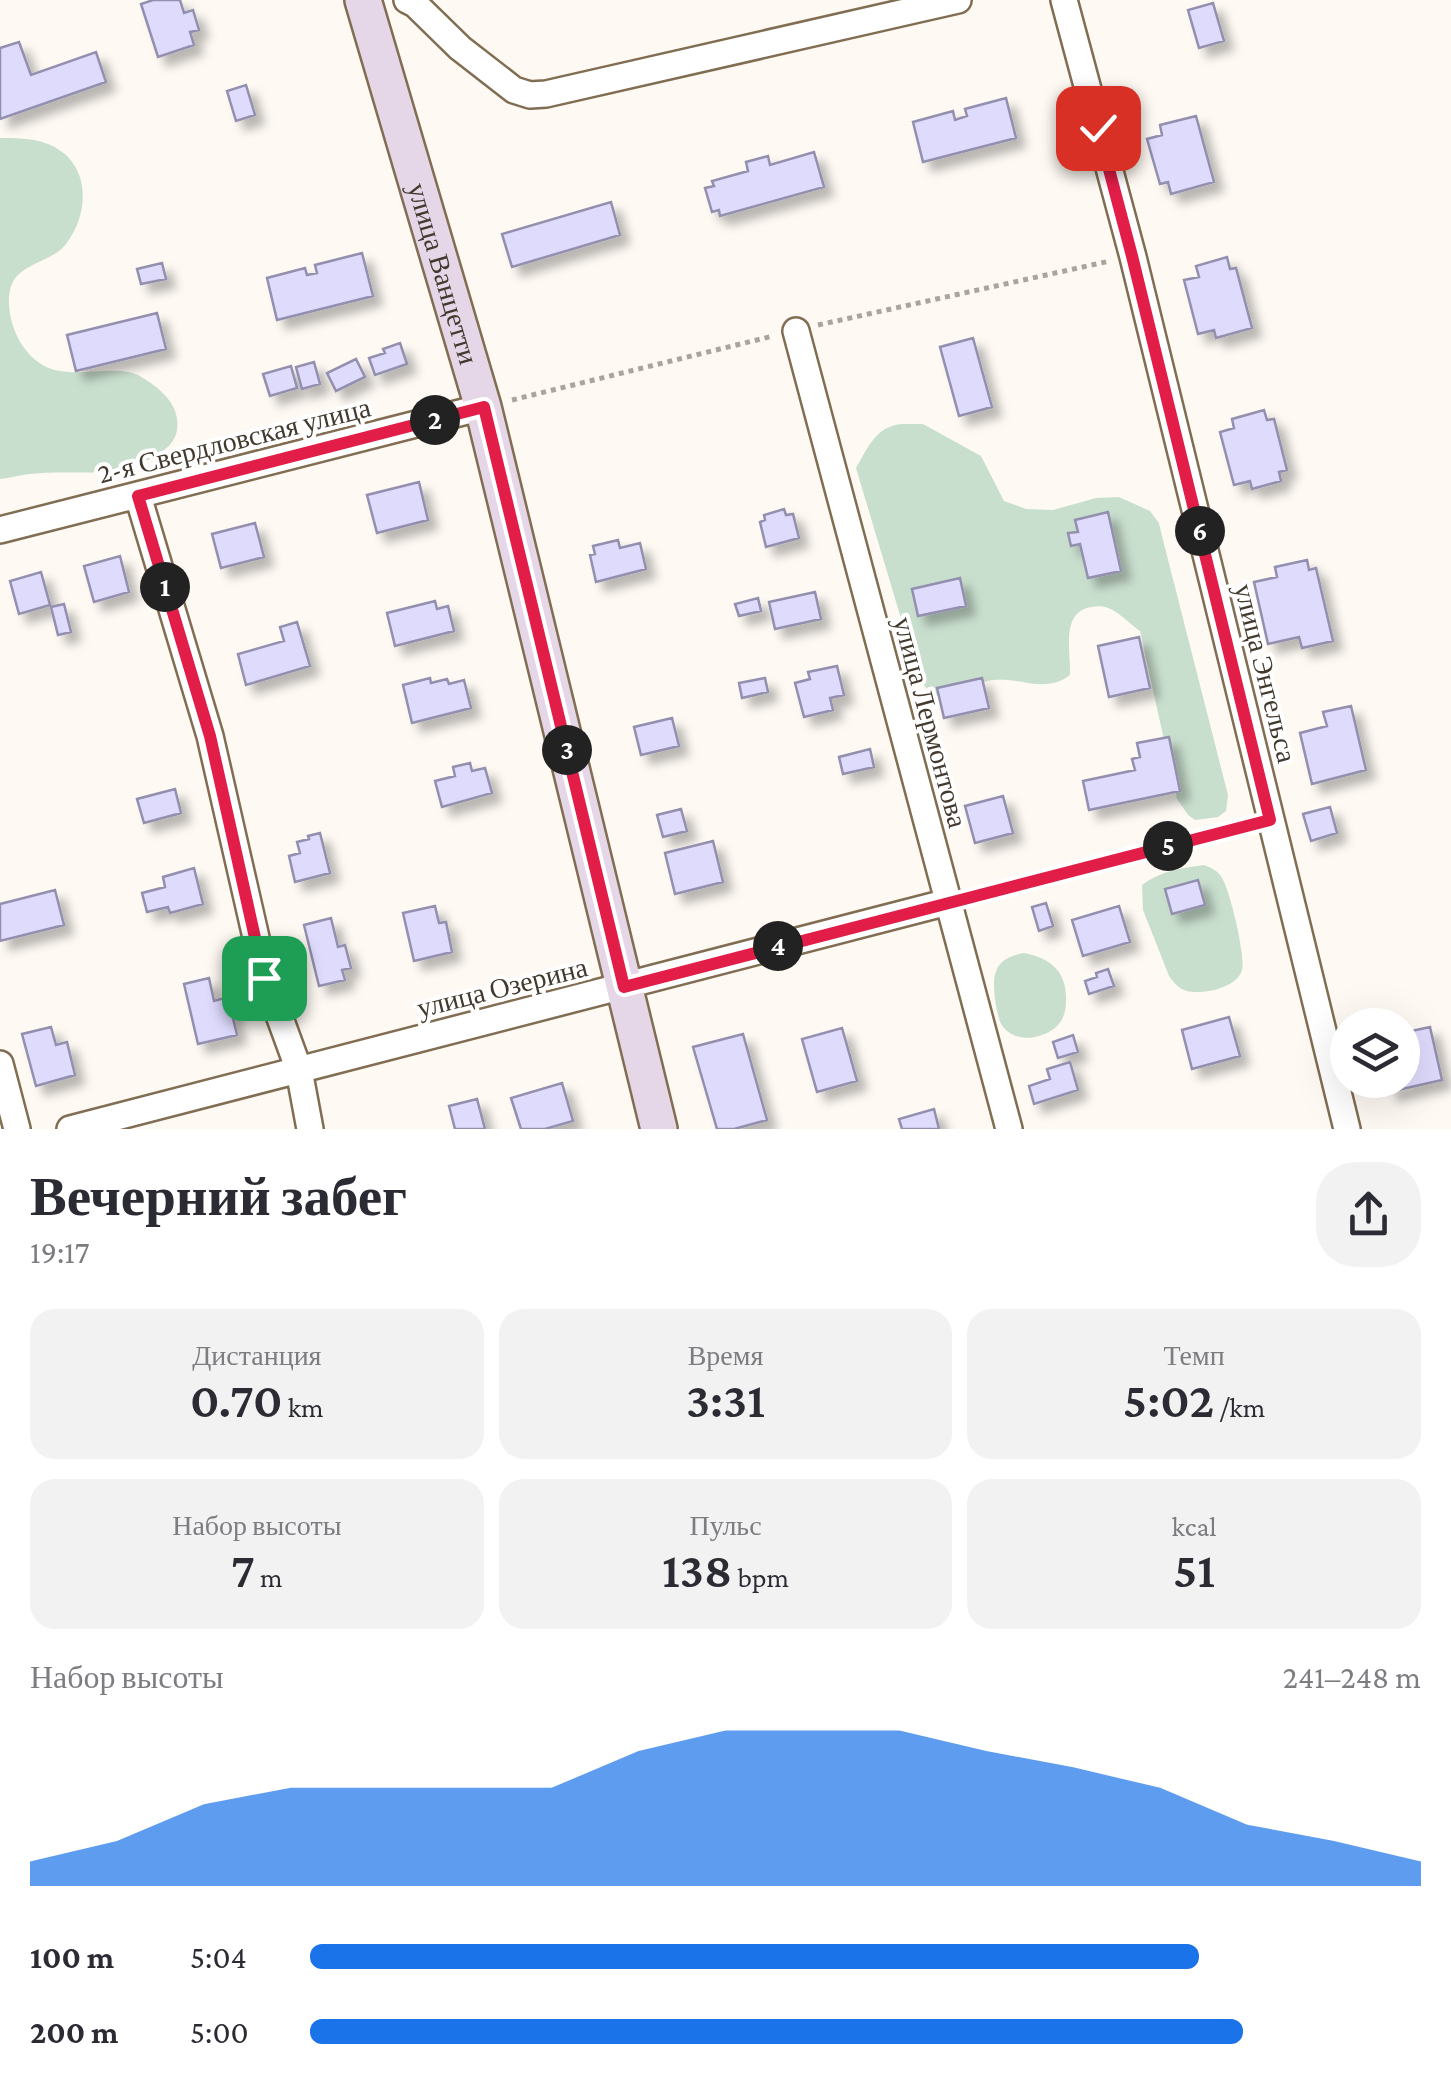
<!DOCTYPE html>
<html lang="ru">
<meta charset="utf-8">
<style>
body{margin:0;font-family:"Crimson Pro",serif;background:#f2f2f3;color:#2b2b33;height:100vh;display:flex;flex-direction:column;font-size:38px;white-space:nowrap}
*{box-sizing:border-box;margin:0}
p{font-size:32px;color:#7c7c81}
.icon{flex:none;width:55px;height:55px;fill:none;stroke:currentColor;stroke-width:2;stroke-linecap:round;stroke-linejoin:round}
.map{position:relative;height:1129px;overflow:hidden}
.sheet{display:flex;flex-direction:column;background:#fff;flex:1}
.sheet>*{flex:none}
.controls{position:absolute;left:1330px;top:1008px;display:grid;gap:20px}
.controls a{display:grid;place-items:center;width:90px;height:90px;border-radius:50%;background:#fff;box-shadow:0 10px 40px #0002;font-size:50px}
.pin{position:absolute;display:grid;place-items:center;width:85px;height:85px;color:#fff;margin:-42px;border-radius:20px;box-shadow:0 5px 15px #0006}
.km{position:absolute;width:50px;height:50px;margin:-25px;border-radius:50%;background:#222;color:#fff;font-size:28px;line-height:50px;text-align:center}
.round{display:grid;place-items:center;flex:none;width:105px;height:105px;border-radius:40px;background:#f2f2f3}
.head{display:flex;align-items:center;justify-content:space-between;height:170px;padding:0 30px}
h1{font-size:55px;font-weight:600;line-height:75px}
.metrics{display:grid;grid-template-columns:repeat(3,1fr);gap:15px;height:170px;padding:10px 30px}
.metrics div{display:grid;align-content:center;border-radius:25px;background:#f2f2f3;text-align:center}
.metrics b{font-size:50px;font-weight:600}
.metrics small{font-size:28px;font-weight:400}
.metrics p{font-size:28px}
.chart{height:280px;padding:20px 30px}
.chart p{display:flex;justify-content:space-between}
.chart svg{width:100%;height:180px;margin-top:10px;fill:#1a73e8;opacity:.7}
ul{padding:0 30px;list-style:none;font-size:32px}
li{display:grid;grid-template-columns:160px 120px 1fr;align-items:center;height:75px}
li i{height:25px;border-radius:12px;background:#1a73e8}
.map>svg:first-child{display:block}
.green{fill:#c9dfce}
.building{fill:#dfdbfd;stroke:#938fae;stroke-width:2.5;filter:url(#shadow)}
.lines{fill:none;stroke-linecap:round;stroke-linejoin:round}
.street-casing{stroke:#816d52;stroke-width:30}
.secondary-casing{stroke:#816d52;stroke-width:40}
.path{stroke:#aba49c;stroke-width:5;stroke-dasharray:5 5;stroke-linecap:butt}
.street{stroke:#fff;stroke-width:25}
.secondary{stroke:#e6d7e8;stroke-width:35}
.route-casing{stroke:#fff;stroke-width:20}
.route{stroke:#e11d48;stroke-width:12}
.labels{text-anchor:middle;stroke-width:8;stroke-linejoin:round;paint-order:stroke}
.street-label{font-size:28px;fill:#433a2f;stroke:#fff}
</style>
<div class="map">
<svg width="1451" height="1129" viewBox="0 0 1451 1129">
<defs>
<filter id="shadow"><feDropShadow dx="9" dy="9" stdDeviation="5" flood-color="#0004"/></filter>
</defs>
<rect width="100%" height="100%" fill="#fef9f3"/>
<!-- green -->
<path class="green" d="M0,138c15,0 31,0 45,5 45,15 47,67 21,101 -12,16 -37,18 -50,33 -8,10 -8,25 -6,36 3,20 14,40 31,51 27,18 71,-1 97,11 16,9 37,24 39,44 3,21 -10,31 -27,40 -48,21 -72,10 -120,15 -10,1 -20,4 -30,5z
M901,424h22l58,32 23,45 22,8 27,1 43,-12 23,-1 31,14 9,12 3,13 66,259 -2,16 -8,6 -23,3 -7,-5 -11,-16 -37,-168c-10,-7 -21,-19 -32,-23 -4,-2 -12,-2 -16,-1 -32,4 -21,45 -22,68 -25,19 -48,2 -76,5 -18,1 -33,20 -52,17 -18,-3 -23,-21 -28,-35l-58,-194c12,-20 19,-41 45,-44z
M1204,865c8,3 14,6 18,13 8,12 24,80 20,92 -5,18 -39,25 -55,21 -8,-2 -14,-9 -18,-15l-26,-66 -1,-25c18,-14 39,-17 62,-20z
M1024,953c26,5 43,18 42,47 0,11 -2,20 -11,28 -14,11 -38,15 -51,0 -5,-5 -6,-14 -8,-22 -4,-28 -5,-47 28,-53z"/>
<!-- building -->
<path class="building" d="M153,0h27l4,13 9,-3 6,20 -9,2 4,13 -36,12 -17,-53z
M1213,3l11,38 -25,7 -11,-38z
M19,42l12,33 65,-23 10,30 -106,37v-71z
M246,85l9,30 -19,6 -9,-30z
M1006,98l10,40 -93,24 -10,-40 40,-11 2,9 12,-4 -2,-7z
M1196,116l18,66 -43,12 -3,-12 -8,2 -13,-45 15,-4 -2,-10z
M814,152l10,35 -104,29 -1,-6 -7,2 -7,-24 9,-2 -2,-5 36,-10 -2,-9 22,-6 2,9z
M611,202l9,33 -108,32 -10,-33z
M362,253l11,43 -96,24 -10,-42 38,-10 2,7 10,-2 -2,-8z
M1227,257l3,12 6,-1 16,60 -36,10 -2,-8 -16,4 -14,-54 15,-3 -3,-11z
M162,263l4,16 -25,5 -4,-15z
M157,313l9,36 -90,22 -9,-36z
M973,338l19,69 -33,9 -19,-69z
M400,343l7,21 -32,11 -6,-17 16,-5 -2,-4z
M356,359l9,18 -29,14 -9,-18z
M314,362l6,22 -18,5 -6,-22z
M291,366l6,22 -27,8 -7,-22z
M1264,410l3,10 7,-1 13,51 -8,2 2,9 -29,8 -2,-8 -16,4 -14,-53 14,-4 -2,-9z
M419,482l9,38 -51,13 -10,-38z
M784,509l2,6 7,-1 6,24 -33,9 -6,-25 5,-2 -1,-5z
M1108,512l13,59 -33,7 -8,-34 -9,2 -3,-13 10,-1 -3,-12z
M255,523l9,34 -43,11 -9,-34z
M618,540l2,8 20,-5 6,26 -50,13 -6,-27 5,-1 -2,-8z
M120,556l9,36 -35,10 -10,-36z
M1307,560l2,10 7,-2 17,73 -31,7 -3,-11 -31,7 -14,-62 23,-5 -2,-10z
M41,572l9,33 -31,9 -9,-33z
M960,578l6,28 -48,10 -6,-27z
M815,592l6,27 -46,10 -6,-27z
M758,598l3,13 -22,5 -4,-12z
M435,601l2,8 11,-3 6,25 -59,15 -8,-33z
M64,604l7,28 -13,3 -7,-28z
M297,622l13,44 -64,19 -8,-31 46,-13 -4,-14z
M1139,637l11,51 -41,9 -11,-51z
M837,666l7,29 -14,3 3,12 -29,7 -9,-34 15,-4 -2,-7z
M430,678l1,5 16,-4 2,5 15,-4 7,28 -59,15 -9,-38z
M765,678l3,14 -26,6 -3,-15z
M982,678l7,30 -45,10 -7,-30z
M1351,706l15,64 -54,14 -12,-51 27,-7 -4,-14z
M672,718l7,28 -38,9 -7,-28z
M1169,737l11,54 -91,19 -6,-29 52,-11 -3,-11 8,-2 -3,-14z
M870,749l4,18 -31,7 -4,-17z
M470,763l2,8 13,-3 7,25 -50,14 -7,-26 20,-5 -2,-9z
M175,789l6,24 -37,10 -7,-24z
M1003,796l10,37 -38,10 -10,-37z
M1330,807l7,26 -26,8 -8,-27z
M681,809l6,22 -24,6 -6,-22z
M320,833l10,40 -35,9 -6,-26 11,-3 -3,-11 12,-3 -1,-3z
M713,841l10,41 -48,12 -10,-41z
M194,868l9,36 -33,9 -2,-6 -21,5 -5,-19 23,-6 -2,-10z
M1198,880l7,25 -33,9 -7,-25z
M55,890l9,35 -64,16v-37z
M1046,903l7,23 -14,5 -7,-24z
M435,906l4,17 7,-1 6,30 -38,9 -11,-48z
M1119,906l11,36 -47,14 -11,-36z
M331,918l7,29 7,-2 6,23 -9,2 3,10 -26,6 -15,-61z
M1108,969l6,17 -25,8 -4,-13 12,-4 -1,-4z
M209,978l5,23 14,-4 9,38 -39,9 -14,-60z
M1229,1017l11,39 -48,13 -10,-39z
M51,1027l5,18 11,-3 8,33 -39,11 -14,-52z
M1430,1027l12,53 -53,12 -2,-12h15v-47z
M842,1028l15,53 -40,11 -15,-53z
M743,1034l24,86 -33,9h-17l-24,-82z
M1073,1035l5,17 -20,6 -5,-16z
M1070,1062l8,28 -44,14 -5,-18 21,-7 -3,-10z
M562,1083l11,38 -28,8h-24l-10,-31z
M477,1099l8,30h-30l-6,-23z
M934,1109l5,20h-37l-3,-10z"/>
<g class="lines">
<defs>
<path id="street" d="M407,0l8,4 45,44 54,42 16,5 16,-1 412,-94
M1064,0l69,257 214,872
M796,331l213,798
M138,496l72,240 55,241 34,93 11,59
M0,530l483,-123
M0,1064l17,65
M70,1129l878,-227"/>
<g id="secondary">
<path id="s1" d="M363,0l120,407 176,722"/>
</g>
</defs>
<!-- street casing -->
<use href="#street" class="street-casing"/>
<!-- secondary casing -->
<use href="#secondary" class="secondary-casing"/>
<!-- path -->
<path class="path" d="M818,325l292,-64
M512,400l261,-64
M970,896l280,-71"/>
<!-- street -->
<use href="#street" class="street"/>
<!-- secondary -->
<use href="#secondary" class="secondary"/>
</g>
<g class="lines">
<defs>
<path id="route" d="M264,978l-54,-242 -72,-240 346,-89 140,580 646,-167 -138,-564 -34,-128"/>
</defs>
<!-- route casing -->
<use href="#route" class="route-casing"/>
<!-- route -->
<use href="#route" class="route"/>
</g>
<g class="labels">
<!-- street labels -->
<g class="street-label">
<text dy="10" stroke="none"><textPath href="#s1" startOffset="285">улица Ванцетти</textPath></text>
<text transform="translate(234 440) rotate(-14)" y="10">2-я Свердловская улица</text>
<text transform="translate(1266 673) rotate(76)" y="10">улица Энгельса</text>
<text transform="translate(931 722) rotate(75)" y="10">улица Лермонтова</text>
<text transform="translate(502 987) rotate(-14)" y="10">улица Озерина</text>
</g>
</g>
</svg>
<div class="controls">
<a><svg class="icon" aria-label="layers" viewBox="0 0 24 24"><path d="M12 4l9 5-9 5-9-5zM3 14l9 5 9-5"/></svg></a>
</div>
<div class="pin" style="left:264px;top:978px;background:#1e9e55"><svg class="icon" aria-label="arrive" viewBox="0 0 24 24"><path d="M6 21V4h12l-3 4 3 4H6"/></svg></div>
<div class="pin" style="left:1098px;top:128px;background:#d93025"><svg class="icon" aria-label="check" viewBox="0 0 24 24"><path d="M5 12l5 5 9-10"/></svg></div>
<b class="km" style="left:165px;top:587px">1</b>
<b class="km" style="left:435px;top:420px">2</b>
<b class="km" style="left:567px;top:750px">3</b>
<b class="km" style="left:778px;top:946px">4</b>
<b class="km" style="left:1168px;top:846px">5</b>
<b class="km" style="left:1200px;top:531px">6</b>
</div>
<section class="sheet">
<div class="head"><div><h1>Вечерний забег</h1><p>19:17</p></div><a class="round"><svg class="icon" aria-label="share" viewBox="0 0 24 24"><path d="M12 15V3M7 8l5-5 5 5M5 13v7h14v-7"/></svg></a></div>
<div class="metrics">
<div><p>Дистанция</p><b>0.70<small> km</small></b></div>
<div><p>Время</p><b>3:31</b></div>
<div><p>Темп</p><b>5:02<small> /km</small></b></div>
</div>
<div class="metrics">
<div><p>Набор высоты</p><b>7<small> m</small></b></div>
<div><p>Пульс</p><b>138<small> bpm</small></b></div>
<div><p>kcal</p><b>51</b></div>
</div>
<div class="chart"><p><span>Набор высоты</span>241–248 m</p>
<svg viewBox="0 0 160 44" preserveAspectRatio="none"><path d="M0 44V38L10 33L20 24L30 20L40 20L50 20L60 20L70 11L80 6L90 6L100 6L110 11L120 15L130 20L140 29L150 33L160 38V44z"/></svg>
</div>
<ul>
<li><b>100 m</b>5:04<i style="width:80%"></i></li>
<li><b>200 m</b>5:00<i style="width:84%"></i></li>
</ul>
</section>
